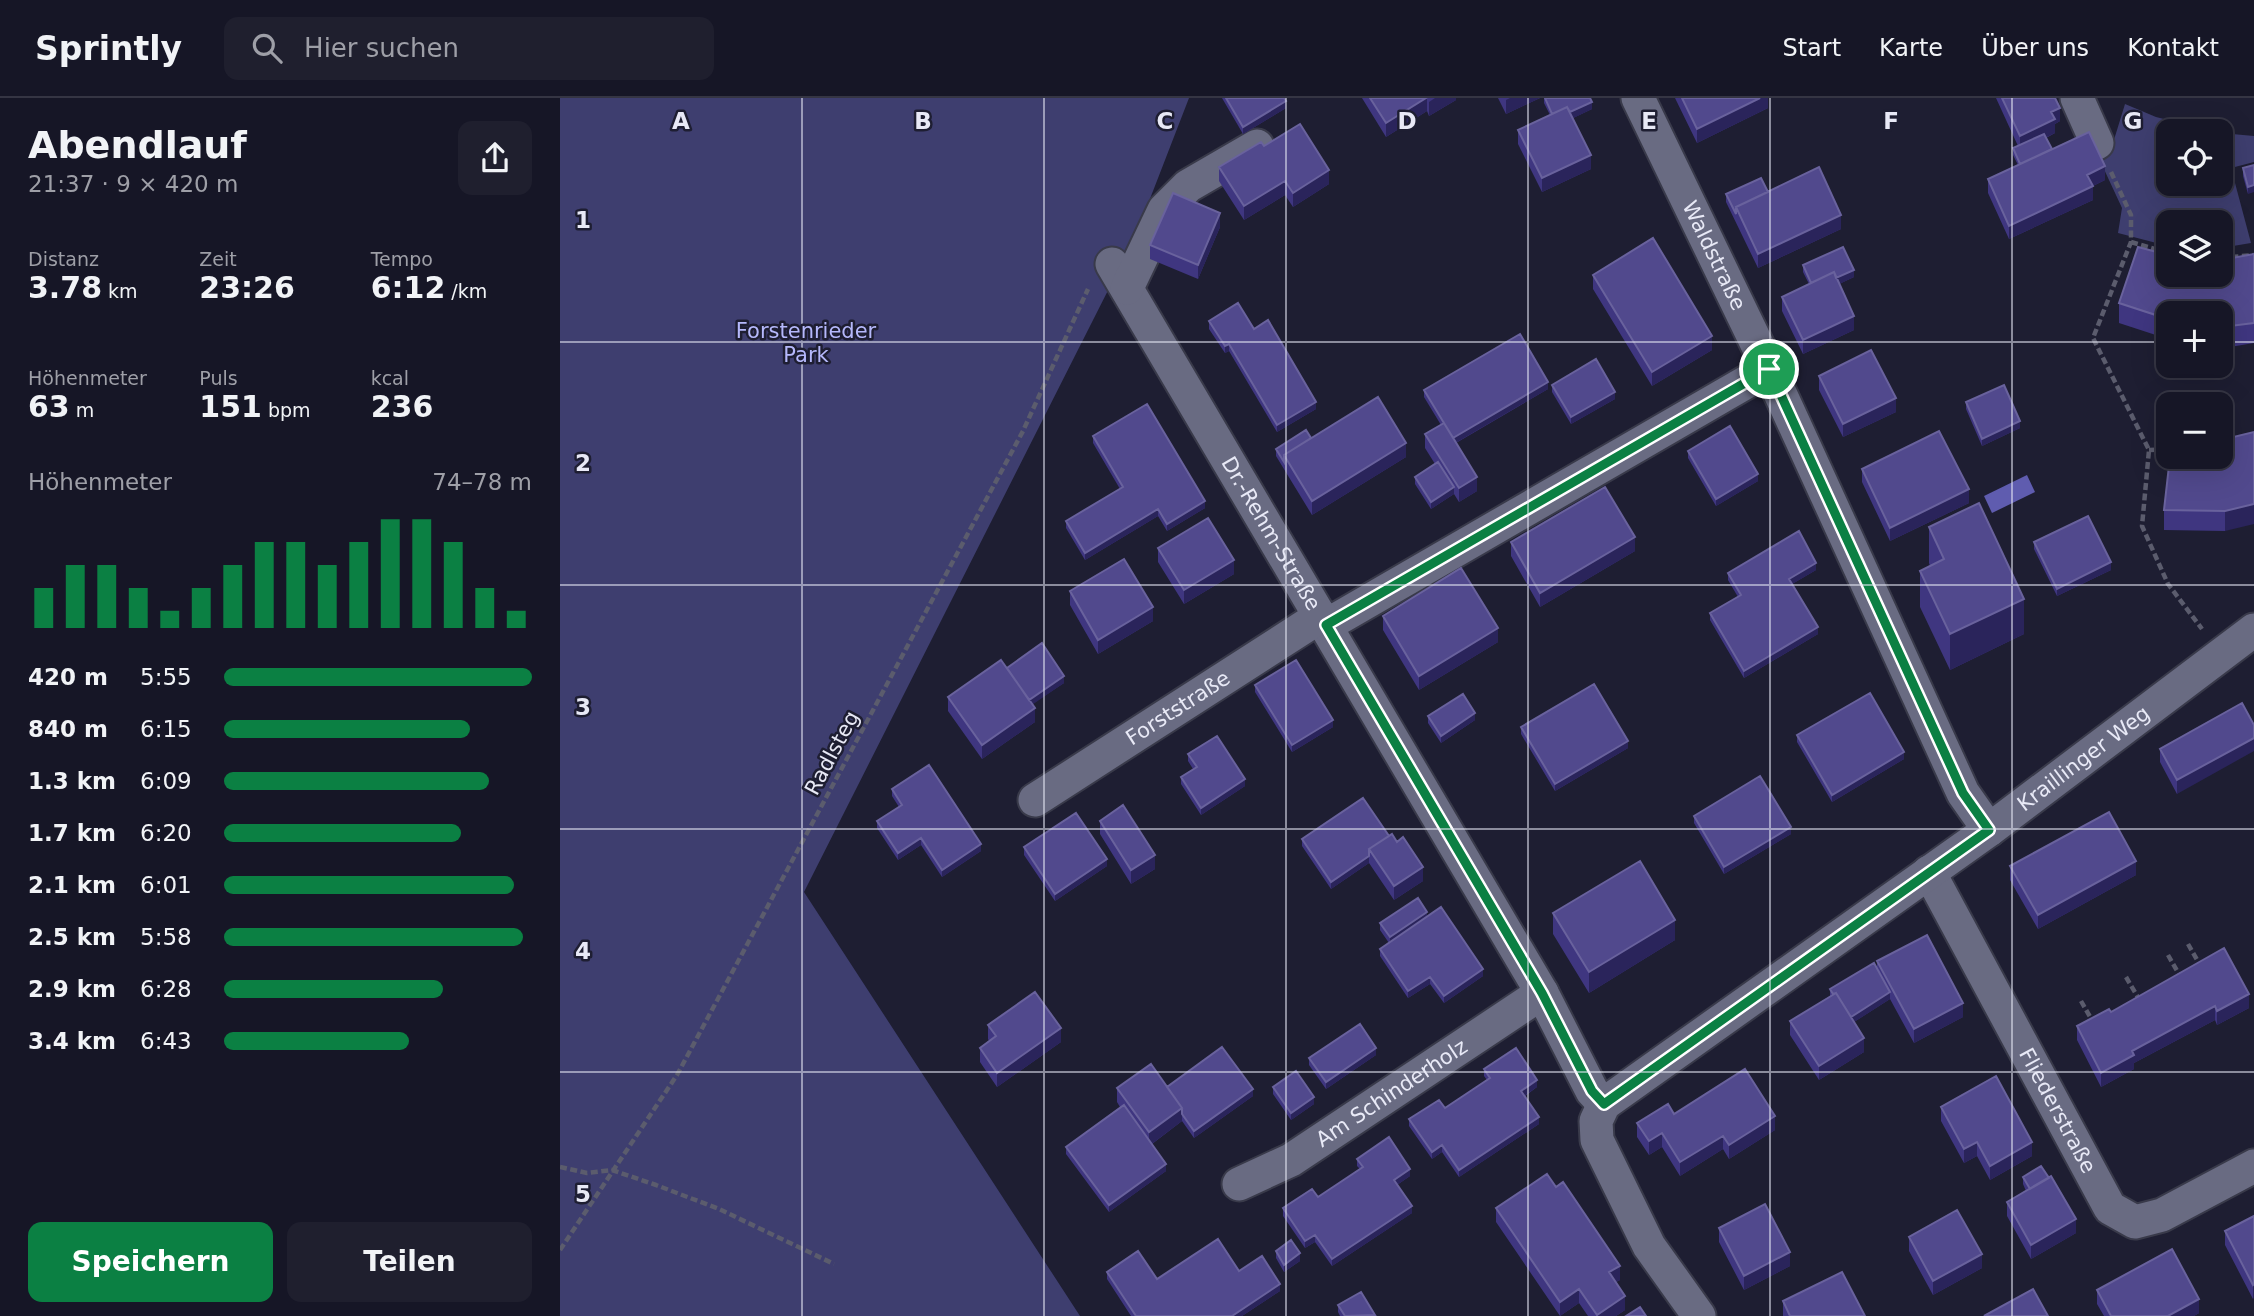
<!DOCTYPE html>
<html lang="de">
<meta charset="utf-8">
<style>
body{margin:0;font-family:"DejaVu Sans",sans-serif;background:#1f1f2e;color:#f1f3f6;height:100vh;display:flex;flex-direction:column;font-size:26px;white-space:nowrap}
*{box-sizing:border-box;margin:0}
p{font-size:23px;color:#9e9fa7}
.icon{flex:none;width:38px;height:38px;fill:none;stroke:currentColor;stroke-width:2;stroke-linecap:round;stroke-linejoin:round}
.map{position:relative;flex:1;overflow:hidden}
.panel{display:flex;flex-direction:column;background:#161626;width:560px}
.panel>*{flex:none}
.controls{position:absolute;left:1596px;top:21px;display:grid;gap:14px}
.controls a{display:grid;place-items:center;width:77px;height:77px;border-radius:14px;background:#161626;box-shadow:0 7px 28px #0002,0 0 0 2px #353543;font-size:35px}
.pin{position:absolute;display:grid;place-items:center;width:60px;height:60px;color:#fff;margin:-30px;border:4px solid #fff;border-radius:50%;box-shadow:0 2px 7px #0007}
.round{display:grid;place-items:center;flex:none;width:74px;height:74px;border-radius:14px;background:#1f1f2e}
.head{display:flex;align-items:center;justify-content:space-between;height:119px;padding:0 28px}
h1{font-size:38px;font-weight:700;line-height:52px}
.stats{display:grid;grid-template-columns:repeat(3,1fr);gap:10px;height:119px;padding:7px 28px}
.stats div{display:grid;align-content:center}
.stats b{font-size:30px;font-weight:700}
.stats small{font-size:19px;font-weight:400}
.stats p{font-size:19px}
.chart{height:196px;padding:14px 28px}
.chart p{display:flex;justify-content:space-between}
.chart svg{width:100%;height:126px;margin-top:7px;stroke:#0b8043;stroke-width:6}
.cta{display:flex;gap:14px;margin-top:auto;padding:14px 28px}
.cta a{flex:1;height:80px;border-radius:14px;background:#0b8043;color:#fff;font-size:28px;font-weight:700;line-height:80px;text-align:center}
.cta a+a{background:#1f1f2e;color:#f1f3f6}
ul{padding:0 28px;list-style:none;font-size:23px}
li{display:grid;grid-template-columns:112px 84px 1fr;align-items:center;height:52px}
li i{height:18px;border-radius:9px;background:#0b8043}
header{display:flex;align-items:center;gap:42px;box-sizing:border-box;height:98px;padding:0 35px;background:#161626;border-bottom:2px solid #353543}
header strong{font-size:33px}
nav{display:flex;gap:38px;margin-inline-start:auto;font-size:24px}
.search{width:490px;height:63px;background:#1f1f2e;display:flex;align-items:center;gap:18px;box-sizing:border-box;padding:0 24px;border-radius:14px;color:#9e9fa7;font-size:26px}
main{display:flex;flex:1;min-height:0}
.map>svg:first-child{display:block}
.green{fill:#3e3e6f}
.water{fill:#5f5caf}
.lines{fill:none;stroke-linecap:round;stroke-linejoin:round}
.minor-casing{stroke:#393a4a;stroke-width:37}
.path{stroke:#5b5c6d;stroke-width:4.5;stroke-dasharray:7 3.5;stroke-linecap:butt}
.minor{stroke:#696b82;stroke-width:33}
.wall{fill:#3f3680}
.shaded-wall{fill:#2a245b}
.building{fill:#51498d;stroke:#69629d;stroke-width:2}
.route-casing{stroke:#fff;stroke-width:14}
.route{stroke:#0b8043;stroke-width:9}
.grid{fill:none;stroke:#e8e9f6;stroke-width:2;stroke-opacity:0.55}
.labels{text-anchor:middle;stroke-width:5;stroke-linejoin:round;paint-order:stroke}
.street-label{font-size:21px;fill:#e8e9f6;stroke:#1e1e32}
.park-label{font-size:21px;fill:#b5b8fb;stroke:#1e1e32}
.grid-label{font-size:23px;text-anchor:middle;font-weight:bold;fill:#e8e9f6;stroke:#1e1e32;stroke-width:5;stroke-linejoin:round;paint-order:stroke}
</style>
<header>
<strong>Sprintly</strong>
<div class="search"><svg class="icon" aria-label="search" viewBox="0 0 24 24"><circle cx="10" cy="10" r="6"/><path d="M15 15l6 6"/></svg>Hier suchen</div>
<nav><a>Start</a><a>Karte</a><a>Über uns</a><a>Kontakt</a></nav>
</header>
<main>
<section class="panel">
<div class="head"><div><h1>Abendlauf</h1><p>21:37 · 9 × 420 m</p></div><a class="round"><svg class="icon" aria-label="share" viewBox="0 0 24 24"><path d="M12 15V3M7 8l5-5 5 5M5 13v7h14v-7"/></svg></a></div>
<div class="stats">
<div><p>Distanz</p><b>3.78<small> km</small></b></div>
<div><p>Zeit</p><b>23:26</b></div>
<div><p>Tempo</p><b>6:12<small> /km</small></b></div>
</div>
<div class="stats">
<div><p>Höhenmeter</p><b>63<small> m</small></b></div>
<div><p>Puls</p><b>151<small> bpm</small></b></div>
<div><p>kcal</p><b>236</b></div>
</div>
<div class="chart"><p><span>Höhenmeter</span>74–78 m</p>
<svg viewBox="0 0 160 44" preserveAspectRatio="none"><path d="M5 44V30M15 44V22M25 44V22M35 44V30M45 44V38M55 44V30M65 44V22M75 44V14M85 44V14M95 44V22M105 44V14M115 44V6M125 44V6M135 44V14M145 44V30M155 44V38"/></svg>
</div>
<ul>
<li><b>420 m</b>5:55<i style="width:100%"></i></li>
<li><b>840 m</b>6:15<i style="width:80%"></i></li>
<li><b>1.3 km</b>6:09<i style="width:86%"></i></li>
<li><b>1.7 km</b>6:20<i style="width:77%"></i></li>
<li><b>2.1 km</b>6:01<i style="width:94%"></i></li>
<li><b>2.5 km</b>5:58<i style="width:97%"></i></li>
<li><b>2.9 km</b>6:28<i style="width:71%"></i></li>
<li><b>3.4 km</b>6:43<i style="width:60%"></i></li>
</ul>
<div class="cta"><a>Speichern</a><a>Teilen</a></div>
</section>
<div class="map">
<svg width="1694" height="1218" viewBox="0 0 1694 1218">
<rect width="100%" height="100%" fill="#1e1e32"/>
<!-- green -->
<path class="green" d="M0,0h629l-53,137 -332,657 276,424h-520z
M1565,6l31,13 56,14h-44v53h53v-51l33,3v26l-23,6 20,75 -30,5v-26h-53v24l-50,-13 4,-25 -26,-56 17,-9z"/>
<!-- water -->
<path class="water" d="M1467,377l8,17 -43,21 -8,-17z"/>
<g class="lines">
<defs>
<g id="minor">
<path id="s1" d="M1078,0l131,271 194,424 26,37"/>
<path d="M1517,0l20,45"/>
<path id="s2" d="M552,166l430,729 50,98 12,13"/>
<path d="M567,190l37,-78 24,-24 69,-40"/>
<path d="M767,527l442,-256"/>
<path id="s3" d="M475,702l286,-184"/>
<path id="s4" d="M1369,774l181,336 25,14 27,-7 92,-49"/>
<path id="s5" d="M679,1086l52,-24 251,-167"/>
<path id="s6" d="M1139,1218l-50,-70 -52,-106 -1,-19 8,-17 385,-274 265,-200"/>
</g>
</defs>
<!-- minor casing -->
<use href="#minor" class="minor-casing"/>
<!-- path -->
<path class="path" d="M1551,74l20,43v27l-38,96 56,112 -7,76 26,58 34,45
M1571,144l37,11
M1661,160l33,-3
M1589,352l19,-1
M1628,846l12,21
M1608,857l12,21
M1566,879l13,22
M1521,903l12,21
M0,1069l27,6 25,-3 44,15 63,24 115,55
M0,1152l117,-175 346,-644 65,-142"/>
<!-- minor -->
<use href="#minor" class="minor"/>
</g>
<!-- wall -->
<path class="wall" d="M662,0h62l2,10 -43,26z
M802,0h94v2l-27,16 -2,-5 -41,26z
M938,0h42l-34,16z
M984,0h46l2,11 -19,9 18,51 -49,23 -24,-48v-14l32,-15 -6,-12z
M1115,0h93v10l-71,35z
M1436,0h59l5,23 -5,3v9l-9,5 6,11 53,31 -12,6v14l-84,39 -21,-46v-14l30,-14 -5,-10v-7l5,-2z
M704,48l65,38 -36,23 -8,-12 -41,25 -25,-39v-14z
M1694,67l-6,29 -5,-18v-8z
M1208,94l73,37 -83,39 -32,-66v-8z
M660,129l-22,52 -48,-20v-14z
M1694,156v89l-24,4 -9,-1v-33h-53v26l-49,-16v-20l49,-28z
M1243,167l51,12 -15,7 15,46 -51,24 -21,-43v-14l27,-13 -6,-12z
M1033,177l119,75 -60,36 -59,-97z
M649,223l45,8 62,80 -39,23 -48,-81 -4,2 -16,-24z
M1259,278l77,36 -53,25 -24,-47z
M992,287l63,14 -44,25 -19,-32z
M988,291l-92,54 21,48 -18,11 -5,-8 -23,15 -16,-25v-7l20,-13 -10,-16v-14l16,-9 -17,-28v-7z
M1406,304l54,26 -38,18 -16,-37z
M1694,334l-29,99 -61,-1v-20z
M533,338l112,72 -38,23 -9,-15 -73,44 -19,-32v-7l54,-32 -27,-46z
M751,340l95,19 -94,58 -36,-59v-7z
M1128,353l70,30 -42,25 -28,-48z
M1302,371l107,34 -79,38 -28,-59z
M1369,429l95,107 -74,36 -30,-63v-36l10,-5 -1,-3z
M951,444l124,9 -95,56 -29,-51z
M1474,444l77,28 -54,26 -23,-47z
M598,450l76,26 -50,30 -26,-42z
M1256,472l-24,14 26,50 -74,44 -34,-58v-7l28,-16 -10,-17v-7z
M510,493l83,30 -55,33 -28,-49z
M823,518l115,26 -79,48 -36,-60z
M447,570l57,15 -32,21 3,18 -53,37 -34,-48v-14z
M695,587l78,42 -41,25 -37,-60z
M1682,605l-65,91 -17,-32v-13z
M868,618l47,4 -34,23 -13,-20z
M961,629l107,21 -73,43 -34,-57z
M1237,637l107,24 -72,43 -35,-60z
M628,656l57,32 -44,29 -20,-31v-7l12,-8 -5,-8z
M332,691l89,62 -39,26 -21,-32 -23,15 -21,-32v-7l22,-14 -7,-11z
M1134,718l97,18 -67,40 -30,-51z
M540,723l55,48 -24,15 -31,-50z
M829,738l34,45 -29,19 -25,-37 -38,26 -29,-43v-7z
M464,749l83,19 -52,35 -31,-46z
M1450,768l126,9 -98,54 -28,-49z
M993,815l122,27 -86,53 -36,-59z
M867,819l56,59 -39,27 -14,-19 -22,14 -28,-42v-7l9,-6 -9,-13v-7z
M1664,850l25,60 -32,17 -2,-5 -81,43v6l-33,18 -24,-47v-14l34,-14z
M1317,863l86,56 -49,26 -24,-44 -36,23 10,30 -45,28 -29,-45v-14l40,-25v-7l47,-20z
M428,927l73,17 -64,45 -17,-25v-14l9,-7 -1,-2z
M816,957l-50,34 -17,-24v-7z
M924,971l53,18 -12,9 14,28 -80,53 -17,-25 -10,7 -23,-33v-7l36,-11 42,-28 -3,-4z
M607,989l86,9 -59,42 -12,-17 -30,23 14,27 -57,41 -43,-58v-7l54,-40 -3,-5v-14z
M713,989l41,17 -23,16 -18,-26z
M1381,1009l91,49 -42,24 -13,-24 -13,7 -23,-42z
M1114,1016l101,16 -46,29 -6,-10 -43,27 -18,-29 -13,8 -12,-18v-14z
M797,1061l53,17 -13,9 15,28 -80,53 -17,-24 -10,6 -22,-32v-8l35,-11 42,-28 -3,-3z
M1463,1079l53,56 -45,26 -24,-43v-14l19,-11 -3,-7z
M936,1110l124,72 -4,2 9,28 -9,6h-28l-9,-13 -19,13 -64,-94z
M1694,1118l-1,83 -28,-54v-14z
M1159,1130l71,38 -46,24 -25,-48z
M1349,1139l73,31 -49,27 -24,-44z
M716,1153l24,10 -16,11 -8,-14z
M679,1173l41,20 -38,25h-111l-24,-37v-7l50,7z
M1537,1192l102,23 -5,3h-90l-7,-12z
M1223,1203l82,15h-82z
M778,1207l37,11h-35l-2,-4z"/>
<!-- shaded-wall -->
<path class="shaded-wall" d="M867,0v13l-41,26v-14z
M875,0h21v2l-27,16v-14z
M950,0h30l-34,16v-14z
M1200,0h8v10l-71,35v-14z
M726,3v7l-43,26v-7z
M1032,4v7l-37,18v-7z
M1500,10v13l-5,3v9l-35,17v-14l31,-24z
M1031,57v14l-49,23v-14z
M1545,68v14l-18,9v-14z
M769,72v14l-36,23v-14z
M725,83v14l-41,25v-14z
M1694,87v7l-6,2v-7z
M1533,88v14l-84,39v-13z
M660,115v14l-22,52v-14z
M1281,117v14l-83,39v-14z
M1294,172v7l-40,19v-7z
M1294,218v14l-51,24v-14z
M1152,238v14l-60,36v-14z
M669,246v7l-4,2v-7z
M988,284v7l-96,56v-7z
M1055,294v7l-44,25v-7z
M1336,300v14l-53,25v-13z
M756,304v7l-39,23v-7z
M1460,323v7l-38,18v-7z
M846,345v14l-94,58v-14z
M1198,376v7l-42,25v-7z
M917,379v14l-18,11v-14z
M894,389v7l-23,15v-7z
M1409,391v14l-79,38v-13z
M645,403v7l-38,23v-7z
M1694,406v20l-29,7v-20z
M598,411v7l-73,44v-7z
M1075,439v14l-95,56v-14z
M674,462v14l-50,30v-14z
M1551,464v8l-54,26v-7z
M1256,465v7l-27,16v-7z
M1464,501v35l-74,36v-36z
M593,509v14l-55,33v-14z
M1258,529v7l-74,44v-7z
M938,530v14l-79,48v-14z
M504,578v7l-38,26v-7z
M475,610v14l-53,37v-14z
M915,615v7l-34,23v-7z
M773,622v7l-41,25v-7z
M1694,640v13l-77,43v-14z
M1068,643v7l-73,43v-7z
M1344,654v7l-72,43v-7z
M685,681v7l-44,29v-7z
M1231,729v7l-67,40v-7z
M361,740v7l-23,15v-7z
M421,746v7l-39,26v-7z
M595,757v14l-24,15v-14z
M809,758v7l-38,26v-7z
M547,761v7l-52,35v-7z
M1576,763v14l-98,54v-14z
M863,769v14l-29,19v-14z
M867,814v7l-37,25v-7z
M1115,822v20l-86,53v-21z
M923,871v7l-39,27v-7z
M870,879v7l-22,14v-7z
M1330,894v7l-42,27v-7z
M1689,896v14l-32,17v-14z
M1403,905v14l-49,26v-14z
M1655,908v14l-81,43v6l-33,18v-14l31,-22z
M501,930v14l-64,45v-14z
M1304,940v14l-45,28v-14z
M816,950v7l-50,34v-7z
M977,982v7l-16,11v-7z
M693,991v7l-59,42v-7z
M754,999v7l-23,16v-7z
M622,1010v13l-33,25v-14z
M1215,1018v14l-46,29v-14z
M979,1019v7l-80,53v-7z
M1102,1035v14l-13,8v-14z
M1163,1038v13l-43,27v-14z
M1417,1044v14l-13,7v-14z
M1472,1044v14l-42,24v-14z
M882,1047v7l-10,7v-7z
M606,1066v7l-57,41v-7z
M850,1071v7l-16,11v-7z
M852,1108v7l-80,53v-7z
M1516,1121v14l-45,26v-14z
M755,1137v7l-10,6v-7z
M1230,1154v14l-46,24v-14z
M740,1155v8l-16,11v-7z
M1422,1156v14l-49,27v-14z
M1060,1168v14l-11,6v-14z
M720,1186v7l-38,25h-10z
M1694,1186v14l-1,1v-14z
M1019,1191v14l-19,13v-14z
M1065,1198v14l-9,6h-19z
M1639,1201v14l-5,3h-26z"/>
<!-- building -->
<path class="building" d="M666,0h58l2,3 -43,26z
M810,0h56l-40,25z
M985,0h45l2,4 -22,10 -3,-5 -15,7z
M1122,0h78l-63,31z
M1442,0h53l5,10 -9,4 4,7 -35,17z
M1007,9l24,48 -49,23 -24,-48z
M740,26l29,46 -36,23 -8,-12 -41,25 -25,-39 42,-25 3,4z
M1529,34l16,34 -18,9 6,11 -84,40 -21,-47z
M1484,36l8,15 -32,15 -7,-16z
M1694,67v20l-6,2 -5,-19z
M1259,69l22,48 -83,39 -22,-47z
M1201,80l7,14 -32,15v7l-10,-20z
M613,95l47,20 -22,52 -48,-20z
M1093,140l59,98 -60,36 -59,-97z
M1283,149l11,23 -18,8 -2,-6 -23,11 -8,-18z
M1578,149l30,8v20h53v-15l33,-6v69l-24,3h-9v-13h-53v6l-49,-16z
M1274,174l20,44 -51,24 -21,-43z
M678,205l16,26 14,-9 48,82 -39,23 -48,-81 -4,2 -16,-25z
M960,236l28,48 -95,56 -29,-48z
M1311,252l25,48 -53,26 -24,-48z
M1036,261l19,33 -44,25 -19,-32z
M1444,287l16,36 -38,18 -16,-37z
M818,299l28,46 -94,58 -28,-46z
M587,306l58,97 -38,23 -9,-15 -73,44 -19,-32 57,-34 -30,-51z
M884,325l33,54 -18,11 -34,-54z
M1170,328l28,48 -42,25 -28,-48z
M746,332l5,8 -27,17v7l-8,-13z
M1379,333l30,58 -79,39 -28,-59z
M1694,334v72l-29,7 -61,-1 6,-53h51v-17z
M878,364l16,25 -23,15 -16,-25z
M1045,389l30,50 -95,56 -29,-51z
M1419,405l45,96 -74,35 -30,-63 24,-12 -15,-32z
M1528,418l23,46 -54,27 -23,-47z
M648,420l26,42 -50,30 -26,-42z
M1239,433l17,32 -27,16 29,48 -74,44 -34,-58 31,-18 -13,-22z
M564,461l29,48 -55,33 -28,-49z
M901,470l37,60 -79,48 -36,-60z
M482,545l22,33 -35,24 -22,-32z
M441,562l34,48 -53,37 -34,-48z
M736,562l37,60 -41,25 -37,-60z
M1034,586l34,57 -73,43 -34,-57z
M1310,595l34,59 -72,43 -35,-60z
M903,596l12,19 -34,23 -13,-20z
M1682,605l12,22v13l-77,42 -17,-31z
M657,638l28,43 -44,29 -20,-31 16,-10 -9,-13z
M369,667l52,79 -39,26 -21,-32 -23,15 -21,-32 25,-16 -10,-16z
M1200,678l31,51 -67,40 -30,-51z
M803,700l26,38 -20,13v7l-38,26 -29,-43z
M563,707l32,50 -24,15 -31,-49z
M1549,714l27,49 -98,54 -28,-49z
M516,715l31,46 -52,35 -31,-47z
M832,736l5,8 6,-5 20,30 -29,19 -25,-37z
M1080,763l35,59 -86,52 -36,-59z
M858,800l9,14 -37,25 -10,-14z
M881,809l42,62 -39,27 -14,-19 -22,14 -28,-42z
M1367,837l36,68 -49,26 -37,-68z
M1664,850l25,46 -32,17 -2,-5 -83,45 2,4 -33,18 -24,-47 32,-17 2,3z
M1314,865l16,29 -39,25 -15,-24 -3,1 -3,-5z
M475,894l26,36 -64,45 -17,-25 16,-12 -8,-11z
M1276,895l28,45 -45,28 -29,-45z
M800,926l16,24 -50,34 -17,-24z
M662,949l31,42 -59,42 -12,-17v-6l-15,-21z
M956,950l21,32 -16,11 18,26 -80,53 -17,-25 -10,7 -23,-33 30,-19 6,8 45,-30 -6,-9z
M591,966l31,44 -33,24 -32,-44z
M1185,971l30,47 -46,29 -6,-9 -43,26 -18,-29 -13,8 -12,-18 31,-19 6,10z
M736,973l18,26 -23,16 -18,-26z
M1436,978l36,66 -42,24 -13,-24 -13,7 -23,-42z
M564,1007l42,59 -57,41 -43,-58z
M829,1039l21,32 -16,11 18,26 -80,53 -17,-24 -10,6 -22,-33 29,-19 6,8 45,-30 -6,-8z
M1481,1068l8,12 -19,11 -7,-12z
M987,1076l9,13 7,-5 57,84 -11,6 16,24 -28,19 -18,-26 -19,13 -64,-94z
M1491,1078l25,43 -45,26 -24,-43z
M1205,1106l25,48 -46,24 -25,-48z
M1397,1112l25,44 -49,27 -24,-44z
M1694,1118v68l-1,1 -28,-54z
M658,1141l21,32 23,-15 18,28 -48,32h-96l-29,-44 31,-21 19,28z
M731,1142l9,13 -16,12 -8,-14z
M1612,1151l27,50 -31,17h-57l-14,-26z
M1282,1174l23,44h-75l-7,-15z
M1473,1191l15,27h-64z
M801,1194l14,23 -30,1 -7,-11z
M1080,1209l6,9h-20z"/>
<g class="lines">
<defs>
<path id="route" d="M1209,271l194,424 26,37 -385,274 -12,-13 -50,-98 -216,-368z"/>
</defs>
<!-- route casing -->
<use href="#route" class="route-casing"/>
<!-- route -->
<use href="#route" class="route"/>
</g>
<!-- grid -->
<path class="grid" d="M242,0v1218M484,0v1218M726,0v1218M968,0v1218M1210,0v1218M1452,0v1218M0,244h1608M1661,244h33M0,487h1694M0,731h1694M0,974h1694"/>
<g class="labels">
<!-- street labels -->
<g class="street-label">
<text dy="7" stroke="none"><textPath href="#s1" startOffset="175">Waldstraße</textPath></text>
<text dy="7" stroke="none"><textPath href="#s2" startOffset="313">Dr.-Rehm-Straße</textPath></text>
<text dy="7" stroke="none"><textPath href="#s3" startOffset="170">Forststraße</textPath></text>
<text transform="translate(272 655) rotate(-62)" y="7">Radlsteg</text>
<text dy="7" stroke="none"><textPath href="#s6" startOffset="833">Kraillinger Weg</textPath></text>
<text dy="7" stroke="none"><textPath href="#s5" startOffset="178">Am Schinderholz</textPath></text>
<text dy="7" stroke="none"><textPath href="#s4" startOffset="271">Fliederstraße</textPath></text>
</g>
<!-- park labels -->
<g class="park-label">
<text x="246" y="240">Forstenrieder<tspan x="246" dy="24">Park</tspan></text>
</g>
</g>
<g class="grid-label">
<text x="121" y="31">A</text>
<text x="363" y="31">B</text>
<text x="605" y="31">C</text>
<text x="847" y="31">D</text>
<text x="1089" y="31">E</text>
<text x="1331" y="31">F</text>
<text x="1573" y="31">G</text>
<text x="23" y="130">1</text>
<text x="23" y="373">2</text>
<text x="23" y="617">3</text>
<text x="23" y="861">4</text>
<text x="23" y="1104">5</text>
</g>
</svg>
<div class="controls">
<a><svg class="icon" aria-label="locate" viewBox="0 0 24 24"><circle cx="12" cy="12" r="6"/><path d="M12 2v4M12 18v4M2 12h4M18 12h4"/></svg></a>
<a><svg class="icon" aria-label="layers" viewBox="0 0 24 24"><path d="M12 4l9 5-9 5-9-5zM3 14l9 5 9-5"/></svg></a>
<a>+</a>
<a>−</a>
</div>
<div class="pin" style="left:1209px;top:271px;background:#1e9e55"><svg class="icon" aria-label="arrive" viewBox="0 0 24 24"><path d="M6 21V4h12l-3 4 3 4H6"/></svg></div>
</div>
</main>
